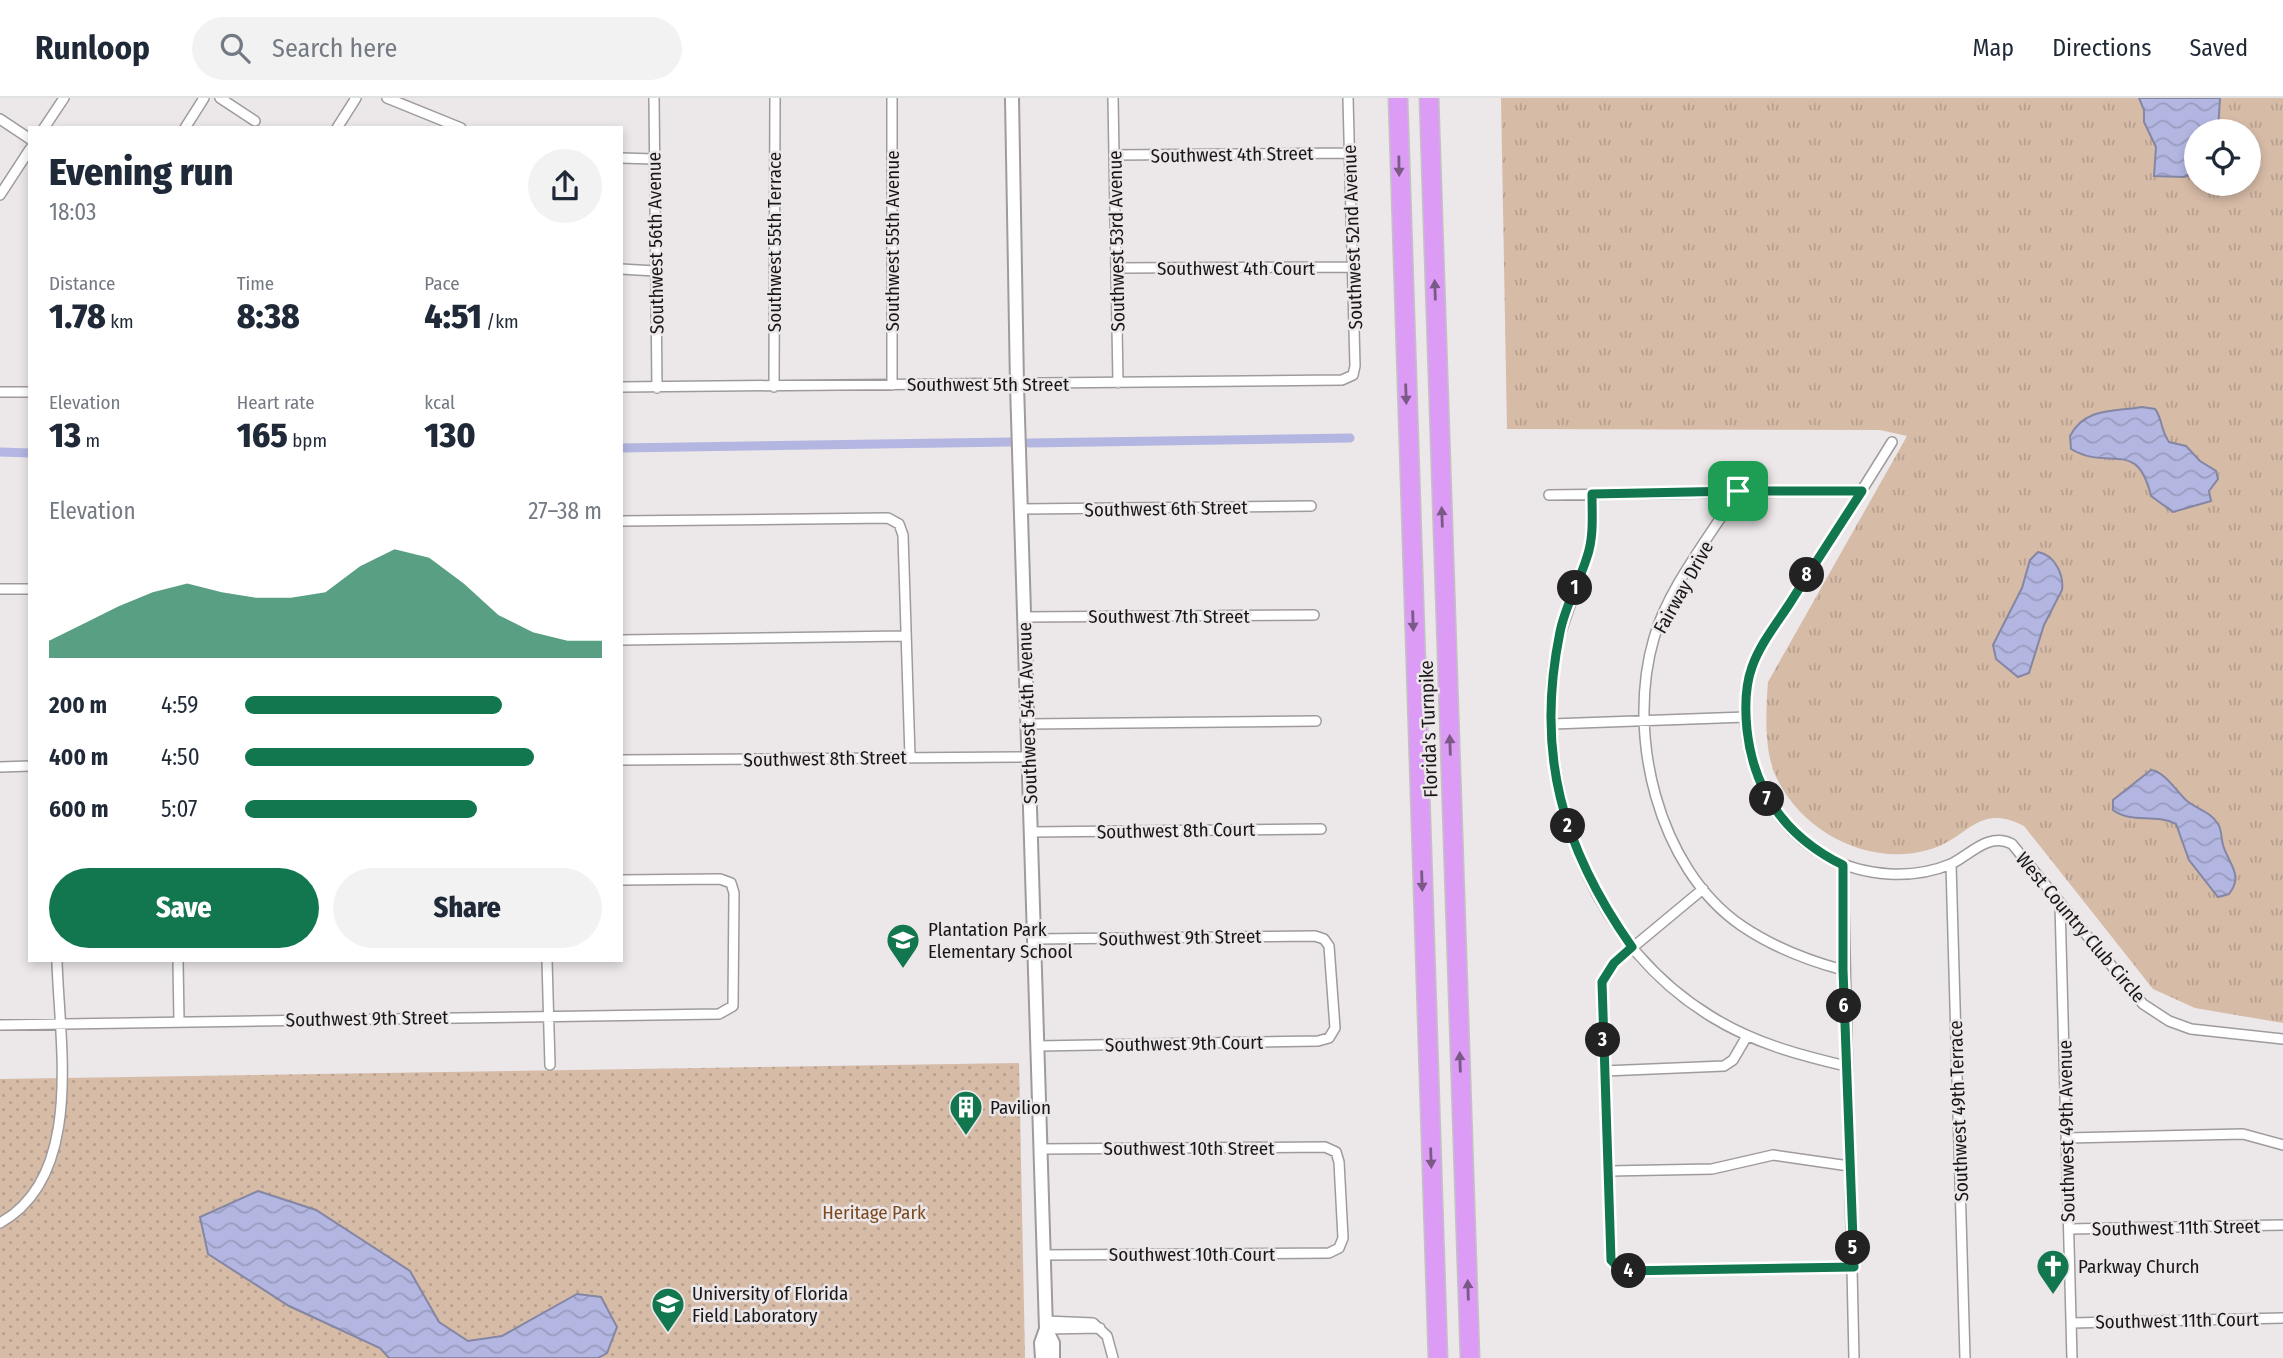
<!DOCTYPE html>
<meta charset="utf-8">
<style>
body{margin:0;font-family:"Fira Sans Condensed",sans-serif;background:#f2f2f3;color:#1f2937;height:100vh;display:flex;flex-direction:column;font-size:26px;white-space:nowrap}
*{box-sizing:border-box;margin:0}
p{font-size:23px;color:#747a83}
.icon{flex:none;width:38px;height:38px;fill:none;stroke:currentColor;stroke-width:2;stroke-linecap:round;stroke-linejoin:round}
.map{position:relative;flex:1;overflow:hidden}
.details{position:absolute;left:28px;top:28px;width:595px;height:836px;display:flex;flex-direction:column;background:#fff;border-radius:0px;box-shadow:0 4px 10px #0003}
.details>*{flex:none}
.buttons{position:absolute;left:2184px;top:21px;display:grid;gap:14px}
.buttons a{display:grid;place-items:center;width:77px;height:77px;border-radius:50%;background:#fff;box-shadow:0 4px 10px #0003;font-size:35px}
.pin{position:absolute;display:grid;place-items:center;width:60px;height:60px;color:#fff;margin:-30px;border-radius:14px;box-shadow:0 4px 10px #0006}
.km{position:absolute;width:35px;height:35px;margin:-18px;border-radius:50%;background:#222;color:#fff;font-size:19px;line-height:35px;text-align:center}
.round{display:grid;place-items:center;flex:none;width:74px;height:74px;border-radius:37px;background:#f2f2f3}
.summary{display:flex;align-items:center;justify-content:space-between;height:119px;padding:0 21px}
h1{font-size:38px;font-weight:800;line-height:52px}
.metrics{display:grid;grid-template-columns:repeat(3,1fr);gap:10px;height:119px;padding:7px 21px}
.metrics div{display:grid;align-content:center}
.metrics b{font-size:35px;font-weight:800}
.metrics small{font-size:19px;font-weight:400}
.metrics p{font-size:19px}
.chart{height:196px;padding:14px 21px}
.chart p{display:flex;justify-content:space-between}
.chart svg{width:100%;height:126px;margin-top:7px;fill:#12774f;opacity:.7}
.button{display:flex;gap:14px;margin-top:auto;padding:14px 21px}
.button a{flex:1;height:80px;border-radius:42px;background:#12774f;color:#fff;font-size:28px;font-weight:800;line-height:80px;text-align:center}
.button a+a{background:#f2f2f3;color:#1f2937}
ul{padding:0 21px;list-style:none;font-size:23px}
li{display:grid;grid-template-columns:112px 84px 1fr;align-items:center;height:52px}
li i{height:18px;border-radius:9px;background:#12774f}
header{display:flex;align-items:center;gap:42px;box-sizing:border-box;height:98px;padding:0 35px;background:#fff;border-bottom:2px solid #e0e1e3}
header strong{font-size:33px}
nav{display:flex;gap:38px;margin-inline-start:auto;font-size:24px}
.search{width:490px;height:63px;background:#f2f2f3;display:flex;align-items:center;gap:18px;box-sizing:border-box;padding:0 24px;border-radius:38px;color:#747a83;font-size:26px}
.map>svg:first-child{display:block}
.grass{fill:url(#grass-tufts);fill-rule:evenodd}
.park{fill:url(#park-dots)}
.water{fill:url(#water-waves);stroke:#8486a4;stroke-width:2}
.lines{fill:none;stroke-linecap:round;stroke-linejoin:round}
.canal{stroke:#b3b6e0;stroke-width:9}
.street-casing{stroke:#9f9b9c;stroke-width:12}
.secondary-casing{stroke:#9f9b9c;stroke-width:16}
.highway-casing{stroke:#c3c2c3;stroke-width:21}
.street{stroke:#fff;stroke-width:9}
.secondary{stroke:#fff;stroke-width:12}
.highway{stroke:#dc9cf6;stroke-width:18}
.oneway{fill:#7a5986}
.route-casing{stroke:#fff;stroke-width:14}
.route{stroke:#12774f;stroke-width:9}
.labels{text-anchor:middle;stroke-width:5;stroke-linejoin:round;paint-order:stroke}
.street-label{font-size:19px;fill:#181617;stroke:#ece7e9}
.poi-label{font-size:19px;fill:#181617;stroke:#ece7e9;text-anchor:start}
.park-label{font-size:19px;fill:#7d4a1f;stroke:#ece7e9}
</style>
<header>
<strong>Runloop</strong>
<div class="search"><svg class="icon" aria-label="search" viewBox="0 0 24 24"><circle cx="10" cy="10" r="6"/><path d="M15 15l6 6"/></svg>Search here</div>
<nav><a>Map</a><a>Directions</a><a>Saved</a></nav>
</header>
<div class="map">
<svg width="2283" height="1260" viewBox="0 0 2283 1260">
<defs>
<pattern id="grass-tufts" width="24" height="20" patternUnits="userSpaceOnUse" patternTransform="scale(1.75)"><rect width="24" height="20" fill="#d6bba7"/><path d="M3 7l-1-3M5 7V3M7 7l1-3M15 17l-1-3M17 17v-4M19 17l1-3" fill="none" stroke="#b7a08f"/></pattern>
<pattern id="park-dots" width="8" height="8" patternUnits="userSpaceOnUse" patternTransform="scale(1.75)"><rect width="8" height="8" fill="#d6bba7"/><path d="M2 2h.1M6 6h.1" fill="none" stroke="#b7a08f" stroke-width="1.8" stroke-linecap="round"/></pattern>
<pattern id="water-waves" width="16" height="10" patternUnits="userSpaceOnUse" patternTransform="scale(1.75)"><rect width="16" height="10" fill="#b3b6e0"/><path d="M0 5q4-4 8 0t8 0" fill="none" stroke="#999cbf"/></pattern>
</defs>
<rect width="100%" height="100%" fill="#ece7e9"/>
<!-- grass -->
<path class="grass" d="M1501,0h782v925l-88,-15 -42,-19 -129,-163c-47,-24 -55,13 -96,24 -61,17 -130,-20 -154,-78 -10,-26 -8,-63 -6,-90l139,-246 -27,-6 -373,-1zM2196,33h53v53h-53z"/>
<!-- park -->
<path class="park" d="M1019,965l6,295h-1025v-279z"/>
<!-- water -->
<path class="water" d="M2139,0h81l-2,33h-22v41l-12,5 -30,-1 2,-29 -12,-25v-12z
M2142,309l13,2c7,8 6,23 14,33l17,4 14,15 16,10 2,8 -9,12 2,10 -38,11 -22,-16c-14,-59 -42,-24 -80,-47l-1,-13c15,-29 44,-24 72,-29z
M2038,454c17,3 26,23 24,38l-18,35 -15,48 -11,4 -22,-18 -3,-14 29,-57 8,-28z
M2151,672c13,1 26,22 36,31 10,8 24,11 31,23 4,6 3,14 5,21 6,20 21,30 6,49l-11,3 -29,-37 -13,-36c-21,-11 -45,0 -63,-14v-10z
M258,1093l58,19 94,61 29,51 29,19 34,-5 75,-42 24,3 16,30 -10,26 -9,5h-209l-9,-10 -91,-42 -81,-52 -8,-37z"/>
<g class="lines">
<!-- canal -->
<path class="canal" d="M1029,345l321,-5
M621,350l389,-6
M0,354l30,1"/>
<defs>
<path id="street" d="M220,0l35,23
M387,0l74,30
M654,0l3,290
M892,0v287
M1113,0l5,285
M0,21l30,20
M44,30l20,-30
M185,30l19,-30
M337,30l19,-30
M1114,57l235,-2
M621,60l33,1
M0,97l30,-46
M1118,170l235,-1
M621,171l34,2
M621,289l721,-7 11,-5 2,-9 -7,-268
M774,289l1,-289
M0,294h30
M1892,344c-31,50 -62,99 -94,148 -15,24 -36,49 -46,77 -16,47 -3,107 25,146 27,37 66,58 112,61 20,1 43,-2 62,-10 20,-10 38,-32 61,-20l131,160 26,17 22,8 92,10
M1738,393c-27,44 -70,97 -84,147 -28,95 3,230 88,288 31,21 64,34 101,44
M1592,396c0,21 2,43 -5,63 -13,42 -32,78 -35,122 -9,131 45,268 160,338 42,26 87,38 134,49
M1549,397l313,-4
M1021,411l290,-3
M621,423l267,-3 11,6 4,11 7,222
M0,491h30
M1024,519l290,-2
M621,542l284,-4
M1028,626l288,-3
M1552,626l194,-7
M621,662l408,-3
M0,669l30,-1
M1031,734l290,-3
M1951,766l14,494
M1843,767l11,493
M1703,791l-89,74 -12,19 9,278 11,11 232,-4
M2060,806l12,454
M1034,841l281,-3 9,3 5,7 6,82 -6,10 -11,3 -280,5
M178,863l1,60
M547,863l3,104
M0,927l719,-11 14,-8 1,-113 -3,-10 -11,-4 -99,1
M1604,973l120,-5 9,-6 14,-24
M2067,1040l176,-4 40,11
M1041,1051l284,-2 11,5 3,10 4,76 -4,10 -10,5 -285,2
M1609,1073l103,-2 61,-14 76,11
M0,1125c85,-47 59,-182 57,-262
M2069,1131l214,-4
M1045,1223l48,2 14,13 6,22
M2072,1225l211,-5
M1046,1231l54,-1"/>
<path id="secondary" d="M1012,0l5,287 29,944 -5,14 1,15
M1046,1231l7,14v15"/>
<path id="highway" d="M1398,0l40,1260
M1429,0l41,1260"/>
</defs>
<!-- street casing -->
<use href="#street" class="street-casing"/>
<!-- secondary casing -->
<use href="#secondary" class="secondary-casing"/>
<!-- highway casing -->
<use href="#highway" class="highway-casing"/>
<!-- street -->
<use href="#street" class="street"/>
<!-- secondary -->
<use href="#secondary" class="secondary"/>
<!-- highway -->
<use href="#highway" class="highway"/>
</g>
<!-- one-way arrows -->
<defs><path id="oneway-solid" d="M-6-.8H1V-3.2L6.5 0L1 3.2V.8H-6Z" transform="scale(1.75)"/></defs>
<g class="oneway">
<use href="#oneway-solid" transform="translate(1399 68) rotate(89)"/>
<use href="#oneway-solid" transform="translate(1435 192) rotate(-92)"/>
<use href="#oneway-solid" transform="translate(1406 296) rotate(88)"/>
<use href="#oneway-solid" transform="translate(1442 419) rotate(-92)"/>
<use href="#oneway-solid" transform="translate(1413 523) rotate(88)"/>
<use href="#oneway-solid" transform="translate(1450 647) rotate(-92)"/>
<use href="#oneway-solid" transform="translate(1422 783) rotate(88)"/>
<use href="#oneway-solid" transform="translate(1460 964) rotate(-92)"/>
<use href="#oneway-solid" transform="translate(1431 1060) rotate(88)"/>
<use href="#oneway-solid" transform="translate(1468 1192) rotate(-92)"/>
</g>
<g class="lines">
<defs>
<path id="route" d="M1738,393h124c-24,37 -48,74 -72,112 -13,20 -30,41 -38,64 -7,19 -7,43 -5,63 7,63 39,107 96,135v105l11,297 -232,4 -11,-11 -9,-278 12,-19 18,-16c-70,-99 -97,-194 -72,-315 5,-26 19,-49 27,-75 7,-20 5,-42 5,-63z"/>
</defs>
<!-- route casing -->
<use href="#route" class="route-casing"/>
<!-- route -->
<use href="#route" class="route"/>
</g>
<!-- icons -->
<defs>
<symbol id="school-pin" viewBox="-11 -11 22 30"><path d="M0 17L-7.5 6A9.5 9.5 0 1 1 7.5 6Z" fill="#12774f" stroke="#ece7e9"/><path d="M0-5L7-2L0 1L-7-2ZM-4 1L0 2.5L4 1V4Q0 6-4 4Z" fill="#fff"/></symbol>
<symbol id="building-pin" viewBox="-11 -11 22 30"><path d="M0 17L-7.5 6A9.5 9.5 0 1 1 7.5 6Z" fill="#12774f" stroke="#ece7e9"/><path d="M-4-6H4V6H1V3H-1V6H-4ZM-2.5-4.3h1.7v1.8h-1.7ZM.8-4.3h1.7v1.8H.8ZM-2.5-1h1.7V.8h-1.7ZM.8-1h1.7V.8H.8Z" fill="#fff"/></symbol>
<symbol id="church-pin" viewBox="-11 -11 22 30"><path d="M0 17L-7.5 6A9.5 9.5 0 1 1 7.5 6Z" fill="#12774f" stroke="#ece7e9"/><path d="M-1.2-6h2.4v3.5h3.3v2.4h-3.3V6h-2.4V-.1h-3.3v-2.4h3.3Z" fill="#fff"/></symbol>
<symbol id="university-pin" viewBox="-11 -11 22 30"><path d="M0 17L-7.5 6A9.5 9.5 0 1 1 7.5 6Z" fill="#12774f" stroke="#ece7e9"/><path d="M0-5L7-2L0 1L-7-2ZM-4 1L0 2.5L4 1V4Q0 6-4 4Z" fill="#fff"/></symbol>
</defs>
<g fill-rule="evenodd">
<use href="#school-pin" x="884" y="823" width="38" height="52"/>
<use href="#building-pin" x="947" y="990" width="38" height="52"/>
<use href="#church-pin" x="2034" y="1149" width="38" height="52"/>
<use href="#university-pin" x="649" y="1187" width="38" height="52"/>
</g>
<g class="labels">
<!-- street labels -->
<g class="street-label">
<text transform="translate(1232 56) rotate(-1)" y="7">Southwest 4th Street</text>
<text transform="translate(1352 139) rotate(-92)" y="7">Southwest 52nd Avenue</text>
<text transform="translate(892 143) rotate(-90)" y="7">Southwest 55th Avenue</text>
<text transform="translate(1116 143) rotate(-91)" y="7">Southwest 53rd Avenue</text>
<text transform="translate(774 144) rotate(-90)" y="7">Southwest 55th Terrace</text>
<text transform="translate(655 145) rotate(-91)" y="7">Southwest 56th Avenue</text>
<text x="1236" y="177">Southwest 4th Court</text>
<text x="988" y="293">Southwest 5th Street</text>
<text transform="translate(1166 410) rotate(-1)" y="7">Southwest 6th Street</text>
<text transform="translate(1683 489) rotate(-61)" y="7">Fairway Drive</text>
<text x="1169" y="525">Southwest 7th Street</text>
<text transform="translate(1027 615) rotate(-92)" y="7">Southwest 54th Avenue</text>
<text transform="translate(1428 631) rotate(-92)" y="7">Florida's Turnpike</text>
<text transform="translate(825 660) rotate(-1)" y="7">Southwest 8th Street</text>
<text transform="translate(1176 732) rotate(-1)" y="7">Southwest 8th Court</text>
<text transform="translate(2081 829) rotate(50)" y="7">West Country Club Circle</text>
<text transform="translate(1180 839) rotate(-1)" y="7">Southwest 9th Street</text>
<text transform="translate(367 920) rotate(-1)" y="7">Southwest 9th Street</text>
<text transform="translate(1184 945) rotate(-1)" y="7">Southwest 9th Court</text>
<text transform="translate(1958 1013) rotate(-92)" y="7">Southwest 49th Terrace</text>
<text transform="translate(2066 1033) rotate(-91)" y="7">Southwest 49th Avenue</text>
<text x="1189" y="1057">Southwest 10th Street</text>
<text transform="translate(2176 1129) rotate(-1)" y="7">Southwest 11th Street</text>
<text x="1192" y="1163">Southwest 10th Court</text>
<text transform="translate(2177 1222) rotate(-1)" y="7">Southwest 11th Court</text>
</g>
<!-- poi labels -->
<g class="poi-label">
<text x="928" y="838">Plantation Park<tspan x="928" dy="22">Elementary School</tspan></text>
<text x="990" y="1016">Pavilion</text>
<text x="2078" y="1175">Parkway Church</text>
<text x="692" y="1202">University of Florida<tspan x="692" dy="22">Field Laboratory</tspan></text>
</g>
<!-- park labels -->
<g class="park-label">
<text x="874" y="1121">Heritage Park</text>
</g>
</g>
</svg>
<div class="buttons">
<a><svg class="icon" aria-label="locate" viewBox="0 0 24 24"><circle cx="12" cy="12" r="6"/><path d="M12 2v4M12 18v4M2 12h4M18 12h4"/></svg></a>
</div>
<div class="pin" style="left:1738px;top:393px;background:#1e9e55"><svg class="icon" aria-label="arrive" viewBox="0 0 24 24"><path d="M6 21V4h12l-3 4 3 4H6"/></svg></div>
<b class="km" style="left:1575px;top:490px">1</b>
<b class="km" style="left:1568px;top:728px">2</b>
<b class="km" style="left:1603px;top:942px">3</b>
<b class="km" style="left:1629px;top:1173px">4</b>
<b class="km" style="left:1853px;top:1150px">5</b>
<b class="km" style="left:1844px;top:908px">6</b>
<b class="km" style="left:1767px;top:701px">7</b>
<b class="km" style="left:1807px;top:477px">8</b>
<section class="details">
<div class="summary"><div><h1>Evening run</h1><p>18:03</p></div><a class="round"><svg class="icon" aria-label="share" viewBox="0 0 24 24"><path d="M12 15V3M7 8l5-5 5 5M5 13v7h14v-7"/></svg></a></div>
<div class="metrics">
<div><p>Distance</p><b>1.78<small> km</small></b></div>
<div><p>Time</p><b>8:38</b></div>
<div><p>Pace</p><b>4:51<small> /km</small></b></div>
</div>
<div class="metrics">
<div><p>Elevation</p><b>13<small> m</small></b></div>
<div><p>Heart rate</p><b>165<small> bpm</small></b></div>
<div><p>kcal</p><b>130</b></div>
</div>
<div class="chart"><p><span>Elevation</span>27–38 m</p>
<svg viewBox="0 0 160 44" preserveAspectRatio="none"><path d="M0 44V38L10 32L20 26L30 21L40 18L50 21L60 23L70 23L80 21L90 12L100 6L110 9L120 18L130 29L140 35L150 38L160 38V44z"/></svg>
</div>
<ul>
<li><b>200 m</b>4:59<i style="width:72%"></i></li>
<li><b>400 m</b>4:50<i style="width:81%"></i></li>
<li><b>600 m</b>5:07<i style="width:65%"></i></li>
</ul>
<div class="button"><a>Save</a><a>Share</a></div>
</section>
</div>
